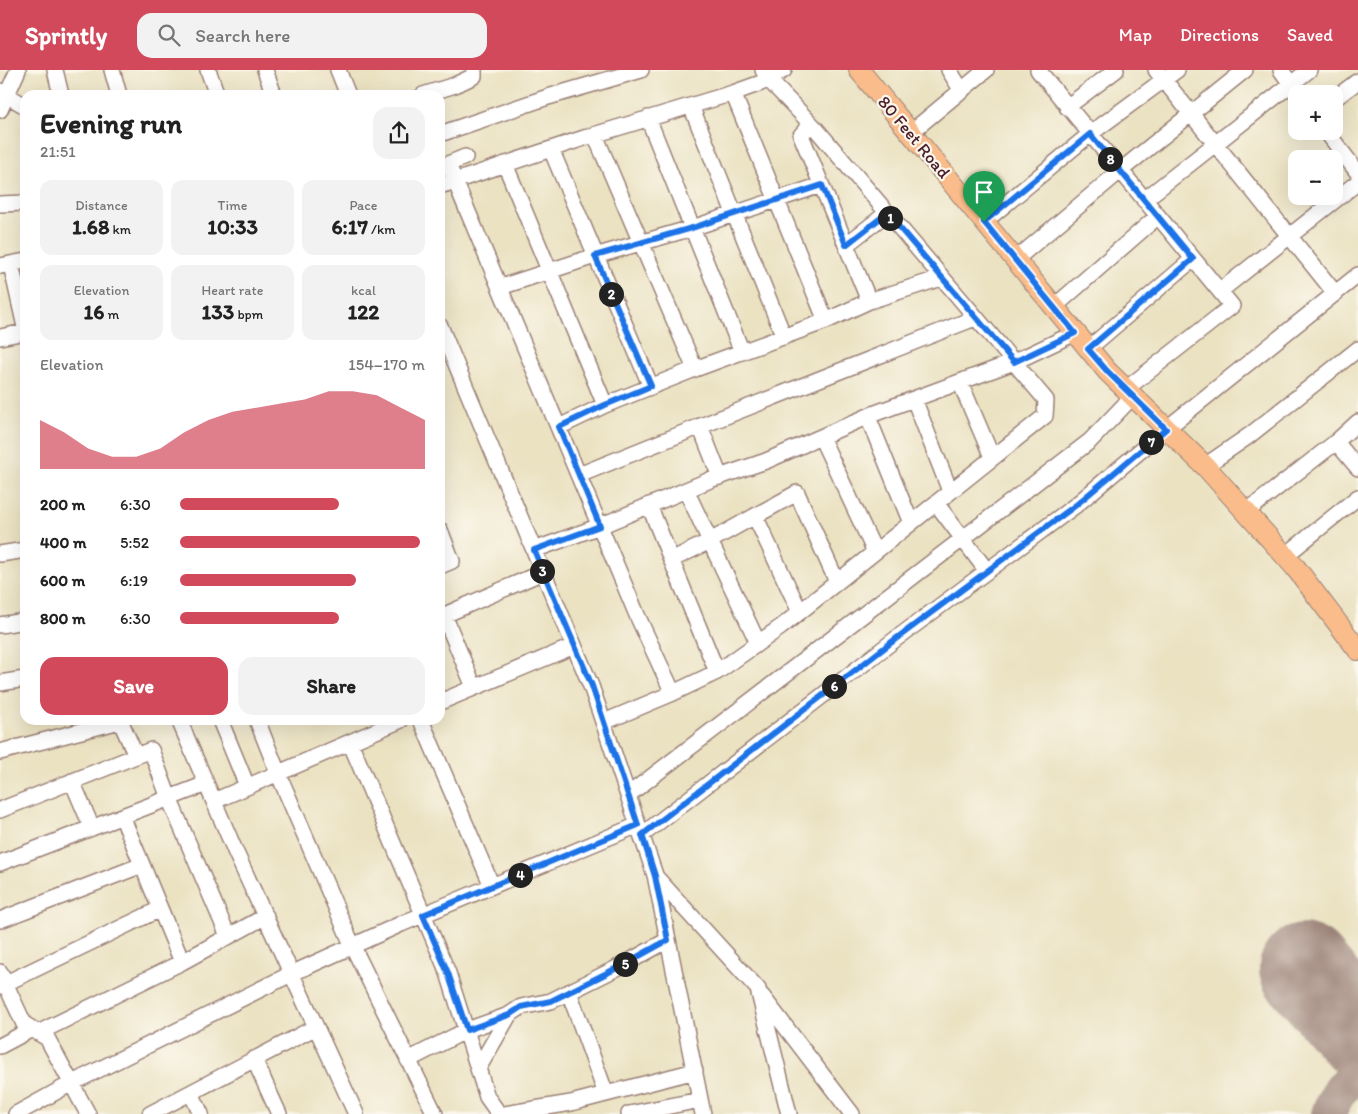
<!DOCTYPE html>
<meta charset="utf-8">
<style>
body{margin:0;font-family:Itim,sans-serif;background:#f2f2f2;color:#222;height:100vh;display:flex;flex-direction:column;font-size:19px;white-space:nowrap}
*{box-sizing:border-box;margin:0}
p{font-size:16px;color:#767676}
.icon{flex:none;width:28px;height:28px;fill:none;stroke:currentColor;stroke-width:2;stroke-linecap:round;stroke-linejoin:round}
.map{position:relative;flex:1;overflow:hidden}
.drawer{position:absolute;left:20px;top:20px;width:425px;height:635px;display:flex;flex-direction:column;background:#fff;border-radius:15px;box-shadow:0 5px 20px #0002}
.drawer>*{flex:none}
.controls{position:absolute;left:1288px;top:15px;display:grid;gap:10px}
.controls a{display:grid;place-items:center;width:55px;height:55px;border-radius:10px;background:#fff;box-shadow:0 5px 20px #0002;font-size:25px}
.pin{position:absolute;display:grid;place-items:center;width:42px;height:42px;color:#fff;margin:-51px -21px;border-radius:50% 50% 50% 0;rotate:-45deg;box-shadow:0 0 5px #0007}
.pin .icon{rotate:45deg}
.km{position:absolute;width:25px;height:25px;margin:-12px;border-radius:50%;background:#222;color:#fff;font-size:14px;line-height:25px;text-align:center}
.round{display:grid;place-items:center;flex:none;width:52px;height:52px;border-radius:15px;background:#f2f2f2}
.head{display:flex;align-items:center;justify-content:space-between;height:85px;padding:0 20px}
h1{font-size:28px;font-weight:800;line-height:38px}
.figures{display:grid;grid-template-columns:repeat(3,1fr);gap:8px;height:85px;padding:5px 20px}
.figures div{display:grid;align-content:center;border-radius:12px;background:#f2f2f2;text-align:center}
.figures b{font-size:21px;font-weight:800}
.figures small{font-size:14px;font-weight:400}
.figures p{font-size:14px}
.chart{height:140px;padding:10px 20px}
.chart p{display:flex;justify-content:space-between}
.chart svg{width:100%;height:90px;margin-top:5px;fill:#d1495b;opacity:.7}
.button{display:flex;gap:10px;margin-top:auto;padding:10px 20px}
.button a{flex:1;height:58px;border-radius:15px;background:#d1495b;color:#fff;font-size:20px;font-weight:800;line-height:58px;text-align:center}
.button a+a{background:#f2f2f2;color:#222}
ul{padding:0 20px;list-style:none;font-size:16px}
li{display:grid;grid-template-columns:80px 60px 1fr;align-items:center;height:38px}
li i{height:12px;border-radius:6px;background:#d1495b}
header{display:flex;align-items:center;gap:30px;box-sizing:border-box;height:70px;padding:0 25px;background:#d1495b;color:#fff}
header strong{font-size:24px}
nav{display:flex;gap:28px;margin-inline-start:auto;font-size:18px}
.search{width:350px;height:45px;background:#f2f2f2;display:flex;align-items:center;gap:12px;box-sizing:border-box;padding:0 18px;border-radius:15px;color:#767676;font-size:19px}
.map>svg:first-child{display:block}
.lines{fill:none;stroke-linecap:round;stroke-linejoin:round}
.taxiway{stroke:#9a8076;stroke-width:36}
.runway{stroke:#9a8076;stroke-width:90}
.minor-casing{stroke:#9a8076;stroke-width:18}
.major-casing{stroke:#9a8076;stroke-width:22}
.minor{stroke:#fff;stroke-width:15}
.major{stroke:#f9bc8a;stroke-width:20}
.route-casing{stroke:#fff;stroke-width:10}
.route{stroke:#1a73e8;stroke-width:6}
.labels{text-anchor:middle;stroke-width:4.5;stroke-linejoin:round;paint-order:stroke}
.street-label{font-size:18px;fill:#4a1f2b;stroke:#fbf7ec}
</style>
<header>
<strong>Sprintly</strong>
<div class="search"><svg class="icon" aria-label="search" viewBox="0 0 24 24"><circle cx="10" cy="10" r="6"/><path d="M15 15l6 6"/></svg>Search here</div>
<nav><a>Map</a><a>Directions</a><a>Saved</a></nav>
</header>
<div class="map">
<svg width="1358" height="1044" viewBox="0 0 1358 1044">
<rect width="100%" height="100%" fill="#fbf7ec"/>
<filter id="ink" filterUnits="userSpaceOnUse"><feTurbulence type="fractalNoise" baseFrequency=".02" numOctaves="2"/><feDisplacementMap in="SourceGraphic" scale="10" xChannelSelector="R" yChannelSelector="G"/><feConvolveMatrix kernelMatrix="1 2 1 2 8 2 1 2 1" color-interpolation-filters="sRGB"/></filter>
<filter id="wash" filterUnits="userSpaceOnUse"><feTurbulence type="fractalNoise" baseFrequency=".0096" numOctaves="4" result="noise"/><feDisplacementMap in="SourceGraphic" scale="20" xChannelSelector="R" yChannelSelector="G"/><feGaussianBlur stdDeviation="1.12" result="paint"/><feColorMatrix in="noise" values="0 0 0 0 0 0 0 0 0 0 0 0 0 0 0 0 0 1.4 0 .05"/><feComposite in="paint" operator="in"/></filter>
<g filter="url(#wash)">
<rect width="100%" height="100%" fill="#ebe2c2"/>
<g class="lines">
<!-- taxiway -->
<path class="taxiway" d="M1329,1044c5,-18 14,-29 29,-41"/>
<!-- runway -->
<path class="runway" d="M1304,899l54,62"/>
</g>
</g>
<g filter="url(#ink)">
<g class="lines">
<defs>
<path id="minor" d="M55,0l6,25
M112,0l7,25
M208,0l9,25
M265,0l9,25
M338,0l10,25
M949,0l13,21
M1038,0l194,236 -106,83
M1156,0l179,223
M1281,0l17,24
M0,21l25,15
M733,23l93,228
M423,25l32,-10 19,-9v-6
M1334,29l24,-18
M691,36l93,231
M1067,37l49,-37
M0,40l18,-40
M648,48l94,234
M811,54l-10,11 68,166
M1326,61l32,42
M910,63l76,-63
M440,64l108,-37 93,-27
M595,65l100,234
M551,79l100,238
M465,87l-17,7 7,17 182,434 36,78
M505,94l100,241
M440,116l147,-49 146,-44 28,-10 23,-13
M1144,130l165,-130
M0,134l25,-1
M984,152l106,-88 87,-64
M846,175l41,-32
M1015,190l105,-89 125,-101
M11,194l14,63
M0,196l25,-5
M501,217l94,-31 97,-28 129,-43
M1220,221l138,-109
M1054,237l104,-91
M440,256l151,360 47,139 17,50 48,239
M0,267l25,-5
M1088,279l105,-90
M960,312l32,75
M914,329l36,92
M868,347l43,106
M700,356l20,51
M559,357l46,-22 90,-36 131,-48 43,-20 72,-23
M821,367l54,115
M1336,372l22,-20
M1205,396l45,-31 108,-86
M579,405c132,-54 264,-105 396,-157
M686,420l72,153
M936,433l51,68
M649,435l68,167
M1246,442l90,-70 22,26
M440,460l12,31 -12,5
M534,480l66,-24 110,-46 56,-19 107,-47 141,-52 61,-29
M0,484l25,-4
M1285,486l73,-59
M671,490l39,-19 45,-25
M800,542l-45,-96 42,-23 40,89
M444,545l30,72
M440,547l103,-45
M0,555l25,-4
M0,613l25,-4
M440,632l134,-56
M120,650l16,36
M179,650l57,133 120,261
M220,650l27,66
M257,650l21,53 75,174 82,167
M421,650l71,166
M604,652l69,-29 44,-21 64,-45 264,-211 1,-16 -229,-270 -49,-51 -5,-9
M350,672l98,231 39,124 12,17
M0,682l120,-31
M72,711l20,47
M628,725l462,-354 43,-45
M214,731l187,-81
M0,740l151,-60 18,48 59,138
M642,765l255,-197 179,-133 90,-76 192,-154
M0,793l206,-79
M655,806l103,113 31,125
M0,850l142,-55
M182,892l84,-46
M0,902l24,52 23,14 41,76
M0,916l160,-77
M569,922l37,102
M762,926l90,118
M38,963l144,-71 -60,-146
M0,976l32,-17
M254,989l25,55
M408,990l59,-30 42,-15
M479,997l30,-52 12,-8 30,-6 70,-35 47,-26
M191,1023l10,21
M16,1044l56,-31 221,-110 108,-49 237,-99
M150,1044l166,-87
M505,1044l66,-11 124,-32
M629,1044l71,-14"/>
<path id="major" d="M859,0l248,301 98,95 90,101 63,83"/>
</defs>
<!-- minor casing -->
<use href="#minor" class="minor-casing"/>
<!-- major casing -->
<use href="#major" class="major-casing"/>
<!-- minor -->
<use href="#minor" class="minor"/>
<!-- major -->
<use href="#major" class="major"/>
</g>
</g>
<g class="lines" filter="url(#ink)">
<defs>
<path id="route" d="M1090,64l103,125 -105,90 19,22 59,58 -90,76 -179,133 -255,197 13,41 13,64 -47,26 -70,35 -30,6 -12,8 -42,15 -19,-57 -25,-58 215,-90 -46,-139 -58,-136 66,-24 -41,-99 46,-22 46,-19 -56,-130 97,-28 130,-43 24,60 41,-32 127,149 61,-29 -91,-111z"/>
</defs>
<!-- route casing -->
<use href="#route" class="route-casing"/>
<!-- route -->
<use href="#route" class="route"/>
</g>
<g class="labels">
<!-- street labels -->
<g class="street-label">
<text transform="translate(914 67) rotate(50)" y="6">80 Feet Road</text>
</g>
</g>
</svg>
<div class="controls">
<a>+</a>
<a>−</a>
</div>
<div class="pin" style="left:984px;top:152px;background:#1e9e55"><svg class="icon" aria-label="arrive" viewBox="0 0 24 24"><path d="M6 21V4h12l-3 4 3 4H6"/></svg></div>
<b class="km" style="left:890px;top:148px">1</b>
<b class="km" style="left:611px;top:224px">2</b>
<b class="km" style="left:542px;top:501px">3</b>
<b class="km" style="left:520px;top:805px">4</b>
<b class="km" style="left:625px;top:894px">5</b>
<b class="km" style="left:834px;top:616px">6</b>
<b class="km" style="left:1151px;top:372px">7</b>
<b class="km" style="left:1110px;top:89px">8</b>
<section class="drawer">
<div class="head"><div><h1>Evening run</h1><p>21:51</p></div><a class="round"><svg class="icon" aria-label="share" viewBox="0 0 24 24"><path d="M12 15V3M7 8l5-5 5 5M5 13v7h14v-7"/></svg></a></div>
<div class="figures">
<div><p>Distance</p><b>1.68<small> km</small></b></div>
<div><p>Time</p><b>10:33</b></div>
<div><p>Pace</p><b>6:17<small> /km</small></b></div>
</div>
<div class="figures">
<div><p>Elevation</p><b>16<small> m</small></b></div>
<div><p>Heart rate</p><b>133<small> bpm</small></b></div>
<div><p>kcal</p><b>122</b></div>
</div>
<div class="chart"><p><span>Elevation</span>154–170 m</p>
<svg viewBox="0 0 160 44" preserveAspectRatio="none"><path d="M0 44V20L10 26L20 34L30 38L40 38L50 34L60 26L70 20L80 16L90 14L100 12L110 10L120 6L130 6L140 8L150 14L160 20V44z"/></svg>
</div>
<ul>
<li><b>200 m</b>6:30<i style="width:65%"></i></li>
<li><b>400 m</b>5:52<i style="width:98%"></i></li>
<li><b>600 m</b>6:19<i style="width:72%"></i></li>
<li><b>800 m</b>6:30<i style="width:65%"></i></li>
</ul>
<div class="button"><a>Save</a><a>Share</a></div>
</section>
</div>
